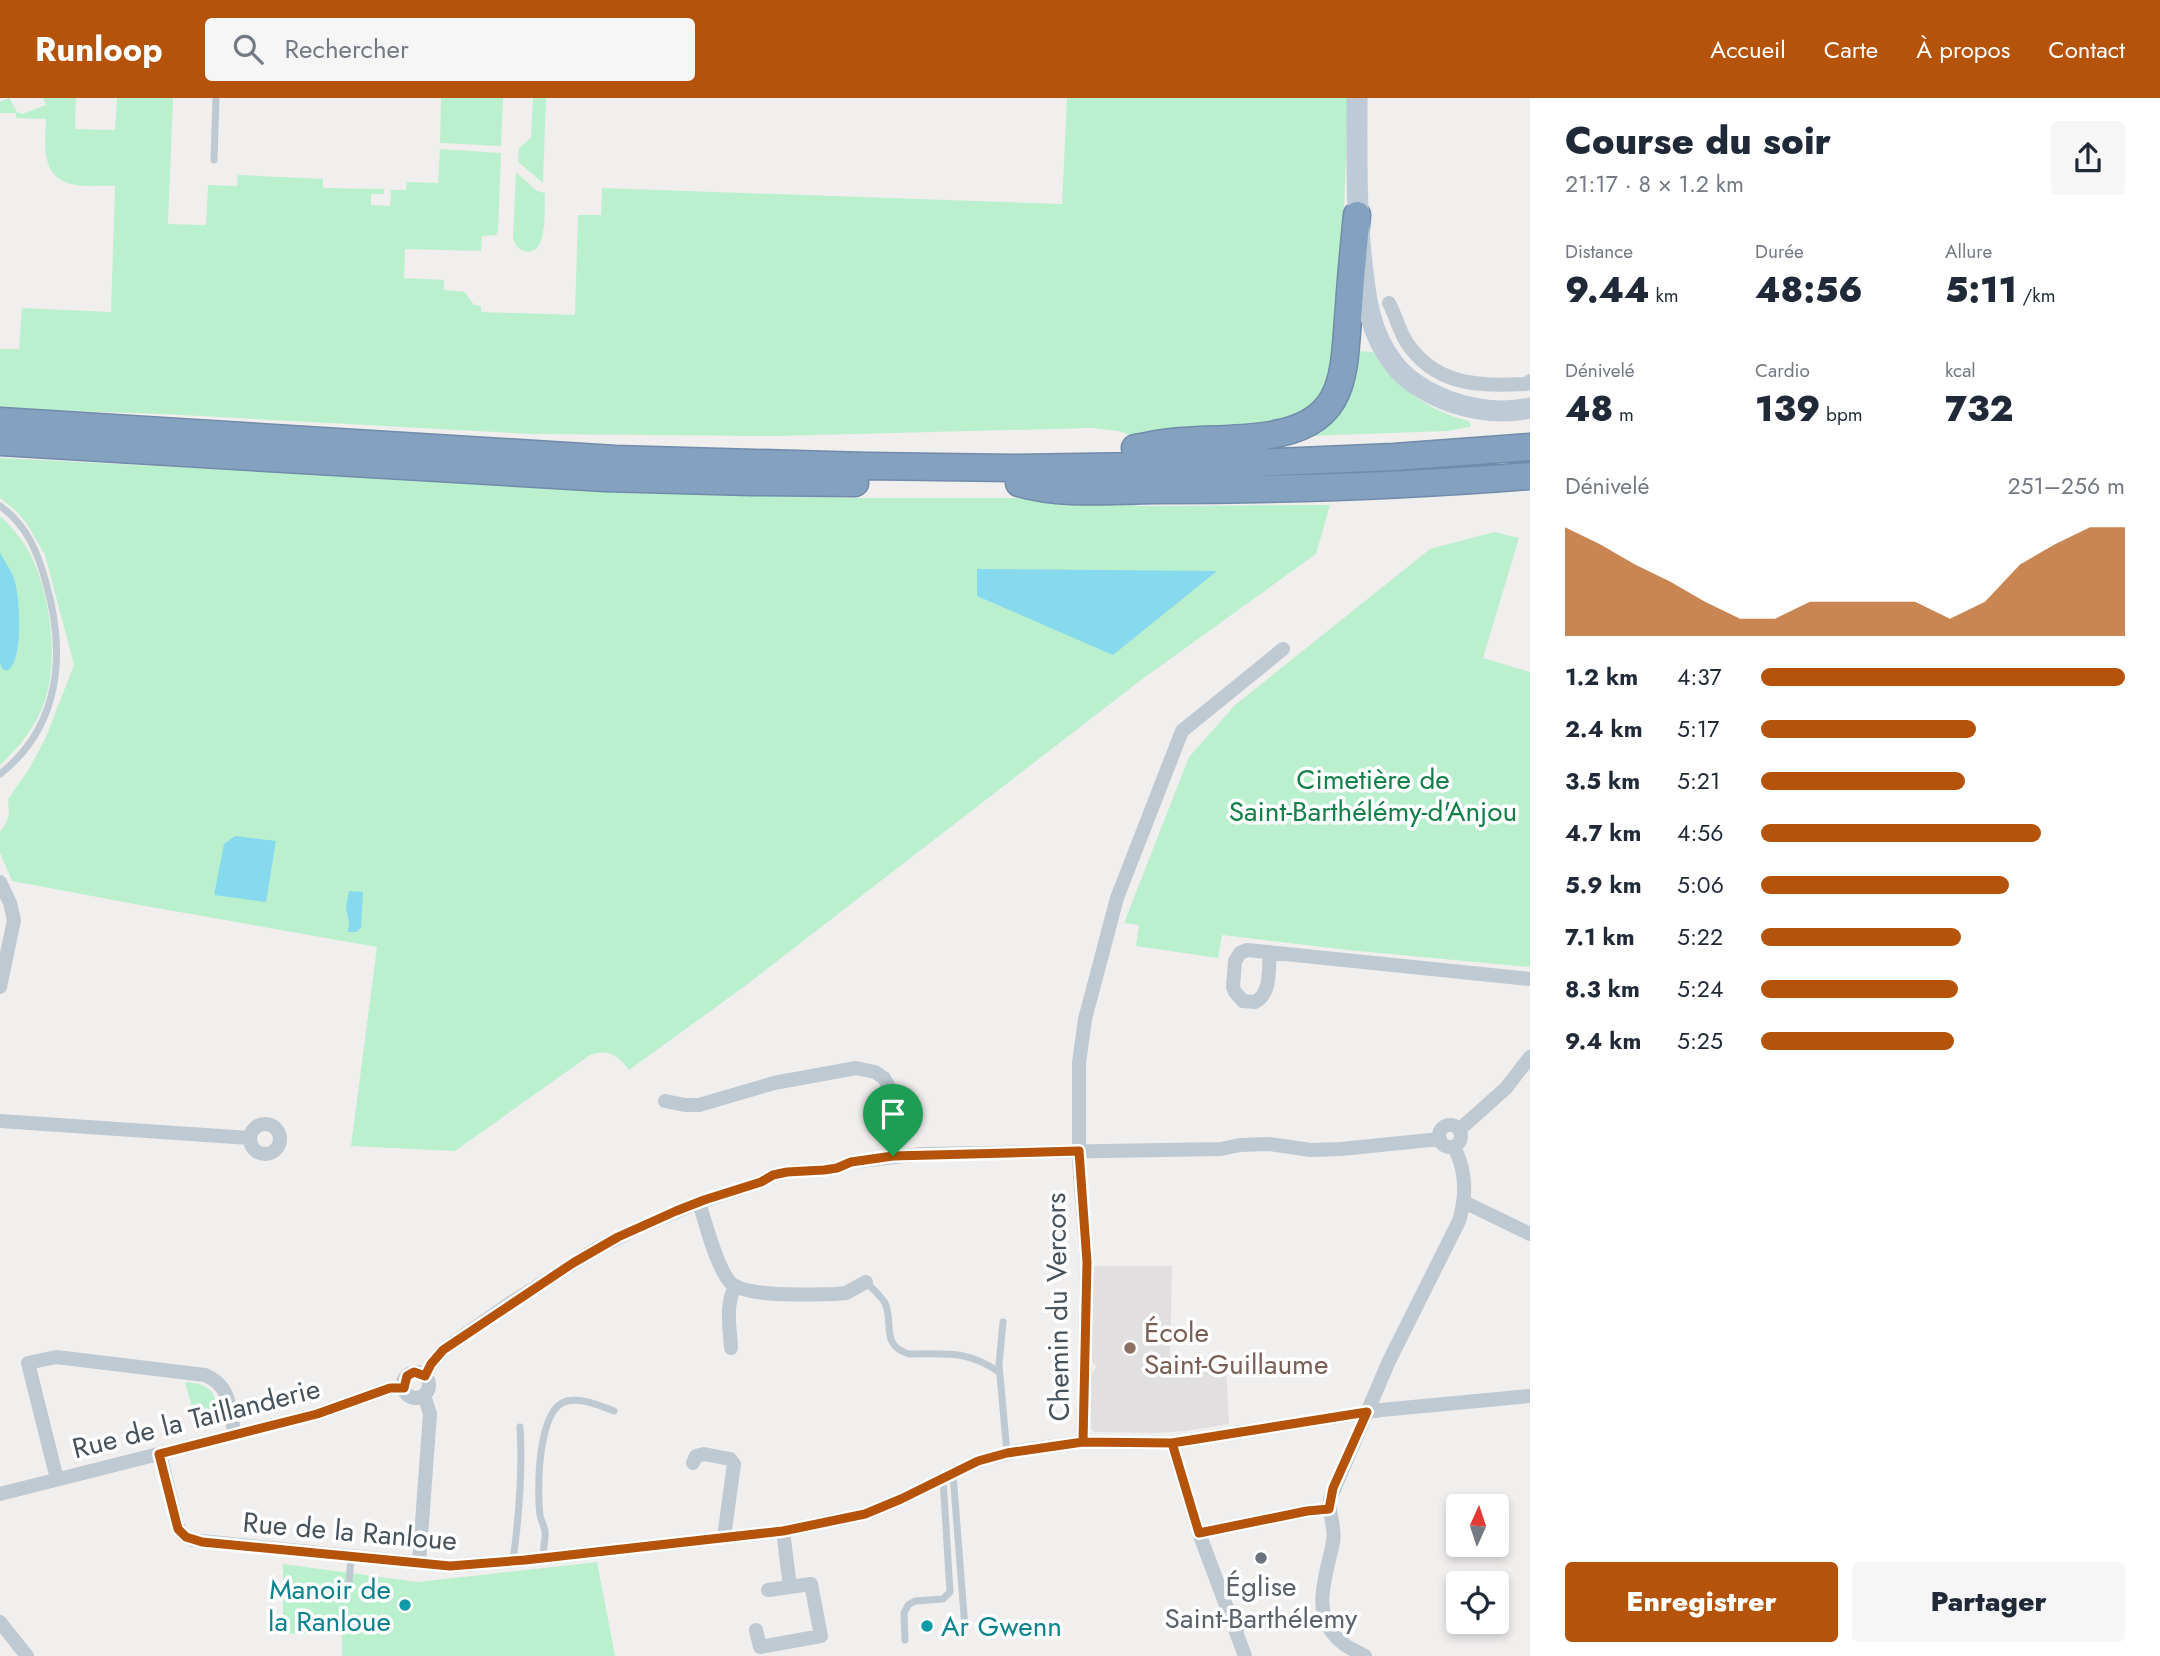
<!DOCTYPE html>
<html lang="fr">
<meta charset="utf-8">
<style>
body{margin:0;font-family:Jost,sans-serif;background:#f6f6f7;color:#1f2937;height:100vh;display:flex;flex-direction:column;font-size:26px;white-space:nowrap}
*{box-sizing:border-box;margin:0}
p{font-size:23px;color:#747a83}
.icon{flex:none;width:38px;height:38px;fill:none;stroke:currentColor;stroke-width:2;stroke-linecap:round;stroke-linejoin:round}
.map{position:relative;flex:1;overflow:hidden}
.panel{display:flex;flex-direction:column;background:#fff;width:630px}
.panel>*{flex:none}
.needle{width:46px;rotate:3deg}
.buttons{position:absolute;left:1446px;top:1396px;display:grid;gap:14px}
.buttons a{display:grid;place-items:center;width:63px;height:63px;border-radius:7px;background:#fff;box-shadow:0 4px 10px #0003;font-size:35px}
.pin{position:absolute;display:grid;place-items:center;width:60px;height:60px;color:#fff;margin:-72px -30px;border-radius:50% 50% 50% 0;rotate:-45deg;box-shadow:0 0 7px #0007}
.pin .icon{rotate:45deg}
.round{display:grid;place-items:center;flex:none;width:74px;height:74px;border-radius:7px;background:#f6f6f7}
.summary{display:flex;align-items:center;justify-content:space-between;height:119px;padding:0 35px}
h1{font-size:38px;font-weight:800;line-height:52px}
.figures{display:grid;grid-template-columns:repeat(3,1fr);gap:10px;height:119px;padding:7px 35px}
.figures div{display:grid;align-content:center}
.figures b{font-size:35px;font-weight:800}
.figures small{font-size:19px;font-weight:400}
.figures p{font-size:19px}
.chart{height:196px;padding:14px 35px}
.chart p{display:flex;justify-content:space-between}
.chart svg{width:100%;height:126px;margin-top:7px;fill:#b45309;opacity:.7}
.action{display:flex;gap:14px;margin-top:auto;padding:14px 35px}
.action a{flex:1;height:80px;border-radius:7px;background:#b45309;color:#fff;font-size:28px;font-weight:800;line-height:80px;text-align:center}
.action a+a{background:#f6f6f7;color:#1f2937}
ul{padding:0 35px;list-style:none;font-size:23px}
li{display:grid;grid-template-columns:112px 84px 1fr;align-items:center;height:52px}
li i{height:18px;border-radius:9px;background:#b45309}
header{display:flex;align-items:center;gap:42px;box-sizing:border-box;height:98px;padding:0 35px;background:#b45309;color:#fff}
header strong{font-size:33px}
nav{display:flex;gap:38px;margin-inline-start:auto;font-size:24px}
.search{width:490px;height:63px;background:#f6f6f7;display:flex;align-items:center;gap:18px;box-sizing:border-box;padding:0 24px;border-radius:7px;color:#747a83;font-size:26px}
main{display:flex;flex:1;min-height:0}
.map>svg:first-child{display:block}
.education{fill:#e2dfe0}
.green{fill:#bbf0cf}
.water{fill:#87d9ee}
.lines{fill:none;stroke-linecap:round;stroke-linejoin:round}
.highway-casing{stroke:#708caa;stroke-width:29}
.lane{stroke:#bec9d1;stroke-width:7}
.street{stroke:#bec9d1;stroke-width:14}
.secondary{stroke:#becad6;stroke-width:21}
.highway{stroke:#84a1bf;stroke-width:26}
.route-casing{stroke:#fff;stroke-width:14}
.route{stroke:#b45309;stroke-width:9}
.education-dot{fill:#8d6e63;stroke:#fff;stroke-width:2.5}
.worship-dot{fill:#6b7280;stroke:#fff;stroke-width:2.5}
.culture-dot{fill:#0f9aa8;stroke:#fff;stroke-width:2.5}
.labels{text-anchor:middle;stroke-width:7;stroke-linejoin:round;paint-order:stroke}
.park-label{font-size:28px;fill:#148049;stroke:#fff}
.street-label{font-size:28px;fill:#46525c;stroke:#fff}
.education-label{font-size:28px;fill:#785e54;stroke:#fff;text-anchor:start}
.worship-label{font-size:28px;fill:#5b616d;stroke:#fff}
.culture-label{font-size:28px;fill:#0d838f;stroke:#fff;text-anchor:end}
</style>
<header>
<strong>Runloop</strong>
<div class="search"><svg class="icon" aria-label="search" viewBox="0 0 24 24"><circle cx="10" cy="10" r="6"/><path d="M15 15l6 6"/></svg>Rechercher</div>
<nav><a>Accueil</a><a>Carte</a><a>À propos</a><a>Contact</a></nav>
</header>
<main>
<div class="map">
<svg width="1530" height="1558" viewBox="0 0 1530 1558">
<rect width="100%" height="100%" fill="#f1eeee"/>
<!-- education -->
<path class="education" d="M1094,1168h78l-2,96 56,1 3,61 -43,7 -29,2 -62,-1 -4,-3v-55l6,-7 -7,-7z"/>
<!-- green -->
<path class="green" d="M9,0l8,14 5,2 24,-9 -3,-7h33l-1,31 40,1 2,-32h56l-5,126 38,1 2,-40 29,1 1,-11 85,4v9l61,1v5h-13v11l19,1 1,-16h15l1,-8 31,1 2,-34 61,4 -3,77 -2,5 -14,1 -1,15 -76,-2 -1,29 40,2v10l21,2 9,13 7,1v6l94,3 3,-100h23l1,-27 460,16 5,-106h281l-9,258 -11,37 -30,28 -98,13 -70,1 -11,-4 -28,-3 -314,8 -246,-2 -368,-20 -163,-5v-60h19l3,-41 89,4 4,-126c-12,-1 -26,1 -38,-1 -37,-4 -32,-39 -31,-66l-30,-1v-5h-16v-11z
M441,0h62l-2,48 -61,-3z
M533,0h13l-3,85 -25,-21 1,-14 12,-10z
M516,74l21,19 8,2c-1,15 4,65 -21,58 -7,-2 -9,-7 -11,-13z
M1359,253l14,1c23,35 54,58 95,69l3,4 -1,2 -23,4 -139,5 47,-82z
M0,360l626,32 232,8h279v8l193,-1 -14,49 -175,126 -396,306 -116,84c-11,-14 -20,-22 -39,-15l-135,96 -104,-5 26,-199 -237,-42 -128,-24 -12,-28v-21l6,-9 3,-8 -1,-16 21,-30 17,-32 28,-72 -29,-110 -18,-31 -11,-13 -16,-13z
M0,418c11,10 20,21 28,34 22,40 32,110 16,153 -9,25 -25,44 -44,62z
M1494,434l25,6 -36,120 47,14v295l-182,-17 -126,-15 -4,23 -82,-12 3,-21 -15,-2 65,-166 46,-52 195,-156z
M185,1284c6,1 12,1 17,3 16,6 19,28 10,40l-14,4z
M597,1464l18,94h-273v-23l-59,1v-70l135,18z"/>
<!-- water -->
<path class="water" d="M0,455c5,9 13,19 15,29 5,17 9,80 -8,89l-5,-2 -2,-7z
M977,471l240,2 -104,84 -136,-59z
M235,738l41,5 -10,61 -52,-7 10,-51z
M349,793l14,1 -2,36 -5,4h-8l1,-10 -3,-14z"/>
<g class="lines">
<defs>
<path id="highway" d="M0,323l615,38 251,7 146,2 197,-3 185,-8 136,-10
M0,344l605,36 146,4 104,1
M1135,350c13,-2 25,-5 37,-6 31,-3 62,-2 92,-6 85,-12 79,-60 85,-130 2,-30 5,-61 8,-91
M1019,385c44,13 93,7 138,7 124,0 249,-4 373,-14"/>
</defs>
<!-- highway casing -->
<use href="#highway" class="highway-casing"/>
<!-- lane -->
<path class="lane" d="M214,62l2,-62
M0,408c27,19 38,47 46,77 20,70 15,143 -46,191
M866,1184c6,6 15,14 19,21 9,21 -5,42 24,51 37,0 58,-4 90,18
M1003,1224l-4,43 8,88
M953,1376l12,154
M543,1459c0,-9 3,-18 2,-26 -1,-6 -4,-10 -5,-16 -3,-24 -3,-107 27,-114 16,-3 32,4 47,10
M513,1463c6,-45 10,-88 7,-134
M349,1484l2,-24
M905,1542l-1,-27 4,-8 7,-4 28,-2 7,-7 -7,-113"/>
<!-- street -->
<path class="street" d="M1389,205c7,13 10,28 18,40 29,43 72,43 119,41l4,-3
M0,784l10,21 4,17 -14,67
M1270,854c-2,17 2,41 -15,50l-12,-1 -8,-9 -2,-5 2,-26 5,-8 7,-3 283,29
M665,1003l20,4h14l75,-22 82,-15 19,4 9,6 5,9 4,69
M0,1023l249,17
M250 1041a15 15 0 1 1 30 0a15 15 0 1 1-30 0Z
M1439 1038a11 11 0 1 1 22 0a11 11 0 1 1-22 0Z
M1459,1032l47,-42 24,-31
M699,1104c6,20 18,66 31,80 15,16 82,12 105,12l11,-1 20,-11
M1464,1104l66,32
M731,1250c-1,-20 -6,-43 4,-61
M403 1287a13 13 0 1 1 26 0a13 13 0 1 1-26 0Z
M425,1278l6,-12 12,-14 66,-46 87,-55 42,-21 61,-26 62,-20 12,-7 14,-3 36,-2 14,-2 14,-6 71,-8 299,-5 19,-4 29,-1 42,6 30,-1 99,-10
M1083,1344l4,-180 -8,-100v-99l6,-44 32,-121 65,-167 101,-82
M1172,1345l27,90 46,123
M160,1356l17,71 6,10 9,5 258,26 75,-6 258,-29 82,-17 36,-15 77,-38 39,-10 66,-9 89,1 209,-33 149,-14
M693,1365l3,-7 8,-2 26,5 4,5 -10,73
M57,1381l-29,-116 28,-6 149,18c27,11 24,34 30,60
M0,1396l317,-80 73,-26h14
M783,1433l7,56
M1199,1435l108,-22 22,-2
M419,1465l11,-149 -6,-19
M0,1524l27,34
M1233,1527l92,-7
M756,1532l4,17 61,-11 -10,-52 -43,6
M1365,1558c-9,-5 -20,-9 -27,-17 -28,-27 -11,-65 -5,-97 3,-15 -5,-28 -3,-43l59,-138 70,-140c8,-26 7,-51 -5,-74"/>
<!-- secondary -->
<path class="secondary" d="M1357,0c0,52 -1,103 4,155 4,39 7,79 33,111 14,19 36,30 57,38 27,9 52,12 79,6"/>
<!-- highway -->
<use href="#highway" class="highway"/>
</g>
<g class="lines">
<defs>
<path id="route" d="M893,1058l-42,6 -14,6 -13,2 -37,2 -14,3 -12,7 -57,18 -28,11 -58,26 -45,26 -130,87 -12,14 -6,12 -11,-4 -7,4 -3,12h-14l-73,26 -158,40 19,75 8,8 16,5 248,24 75,-6 258,-29 82,-17 36,-15 77,-38 29,-8 76,-11 89,1 27,90 108,-22 22,-2 4,-21 34,-76 -195,31 -89,-1 4,-180 -8,-111 -186,5"/>
</defs>
<!-- route casing -->
<use href="#route" class="route-casing"/>
<!-- route -->
<use href="#route" class="route"/>
</g>
<!-- markers -->
<circle class="education-dot" cx="1130" cy="1250" r="7"/>
<circle class="worship-dot" cx="1261" cy="1460" r="7"/>
<g class="culture-dot">
<circle cx="405" cy="1507" r="7"/>
<circle cx="927" cy="1528" r="7"/>
</g>
<g class="labels">
<!-- park labels -->
<g class="park-label">
<text x="1373" y="691">Cimetière de<tspan x="1373" dy="32">Saint-Barthélémy-d'Anjou</tspan></text>
</g>
<!-- street labels -->
<g class="street-label">
<text transform="translate(1057 1209) rotate(-91)" y="10">Chemin du Vercors</text>
<text transform="translate(196 1320) rotate(-14)" y="10">Rue de la Taillanderie</text>
<text transform="translate(350 1433) rotate(5)" y="10">Rue de la Ranloue</text>
</g>
<!-- education labels -->
<g class="education-label">
<text x="1144" y="1244">École<tspan x="1144" dy="32">Saint-Guillaume</tspan></text>
</g>
<!-- worship labels -->
<g class="worship-label">
<text x="1261" y="1498">Église<tspan x="1261" dy="32">Saint-Barthélemy</tspan></text>
</g>
<!-- culture labels -->
<g class="culture-label">
<text x="391" y="1501">Manoir de<tspan x="391" dy="32">la Ranloue</tspan></text>
<text x="941" y="1538" text-anchor="start">Ar Gwenn</text>
</g>
</g>
</svg>
<div class="buttons">
<a><svg class="needle" viewBox="-14 -14 28 28"><path d="M0-13l5 13h-10z" fill="#e53935"/><path d="M0 13l5-13h-10z" fill="#747a83"/></svg></a>
<a><svg class="icon" aria-label="locate" viewBox="0 0 24 24"><circle cx="12" cy="12" r="6"/><path d="M12 2v4M12 18v4M2 12h4M18 12h4"/></svg></a>
</div>
<div class="pin" style="left:893px;top:1058px;background:#1e9e55"><svg class="icon" aria-label="arrive" viewBox="0 0 24 24"><path d="M6 21V4h12l-3 4 3 4H6"/></svg></div>
</div>
<section class="panel">
<div class="summary"><div><h1>Course du soir</h1><p>21:17 · 8 × 1.2 km</p></div><a class="round"><svg class="icon" aria-label="share" viewBox="0 0 24 24"><path d="M12 15V3M7 8l5-5 5 5M5 13v7h14v-7"/></svg></a></div>
<div class="figures">
<div><p>Distance</p><b>9.44<small> km</small></b></div>
<div><p>Durée</p><b>48:56</b></div>
<div><p>Allure</p><b>5:11<small> /km</small></b></div>
</div>
<div class="figures">
<div><p>Dénivelé</p><b>48<small> m</small></b></div>
<div><p>Cardio</p><b>139<small> bpm</small></b></div>
<div><p>kcal</p><b>732</b></div>
</div>
<div class="chart"><p><span>Dénivelé</span>251–256 m</p>
<svg viewBox="0 0 160 44" preserveAspectRatio="none"><path d="M0 44V6L10 12L20 19L30 25L40 32L50 38L60 38L70 32L80 32L90 32L100 32L110 38L120 32L130 19L140 12L150 6L160 6V44z"/></svg>
</div>
<ul>
<li><b>1.2 km</b>4:37<i style="width:100%"></i></li>
<li><b>2.4 km</b>5:17<i style="width:59%"></i></li>
<li><b>3.5 km</b>5:21<i style="width:56%"></i></li>
<li><b>4.7 km</b>4:56<i style="width:77%"></i></li>
<li><b>5.9 km</b>5:06<i style="width:68%"></i></li>
<li><b>7.1 km</b>5:22<i style="width:55%"></i></li>
<li><b>8.3 km</b>5:24<i style="width:54%"></i></li>
<li><b>9.4 km</b>5:25<i style="width:53%"></i></li>
</ul>
<div class="action"><a>Enregistrer</a><a>Partager</a></div>
</section>
</main>
